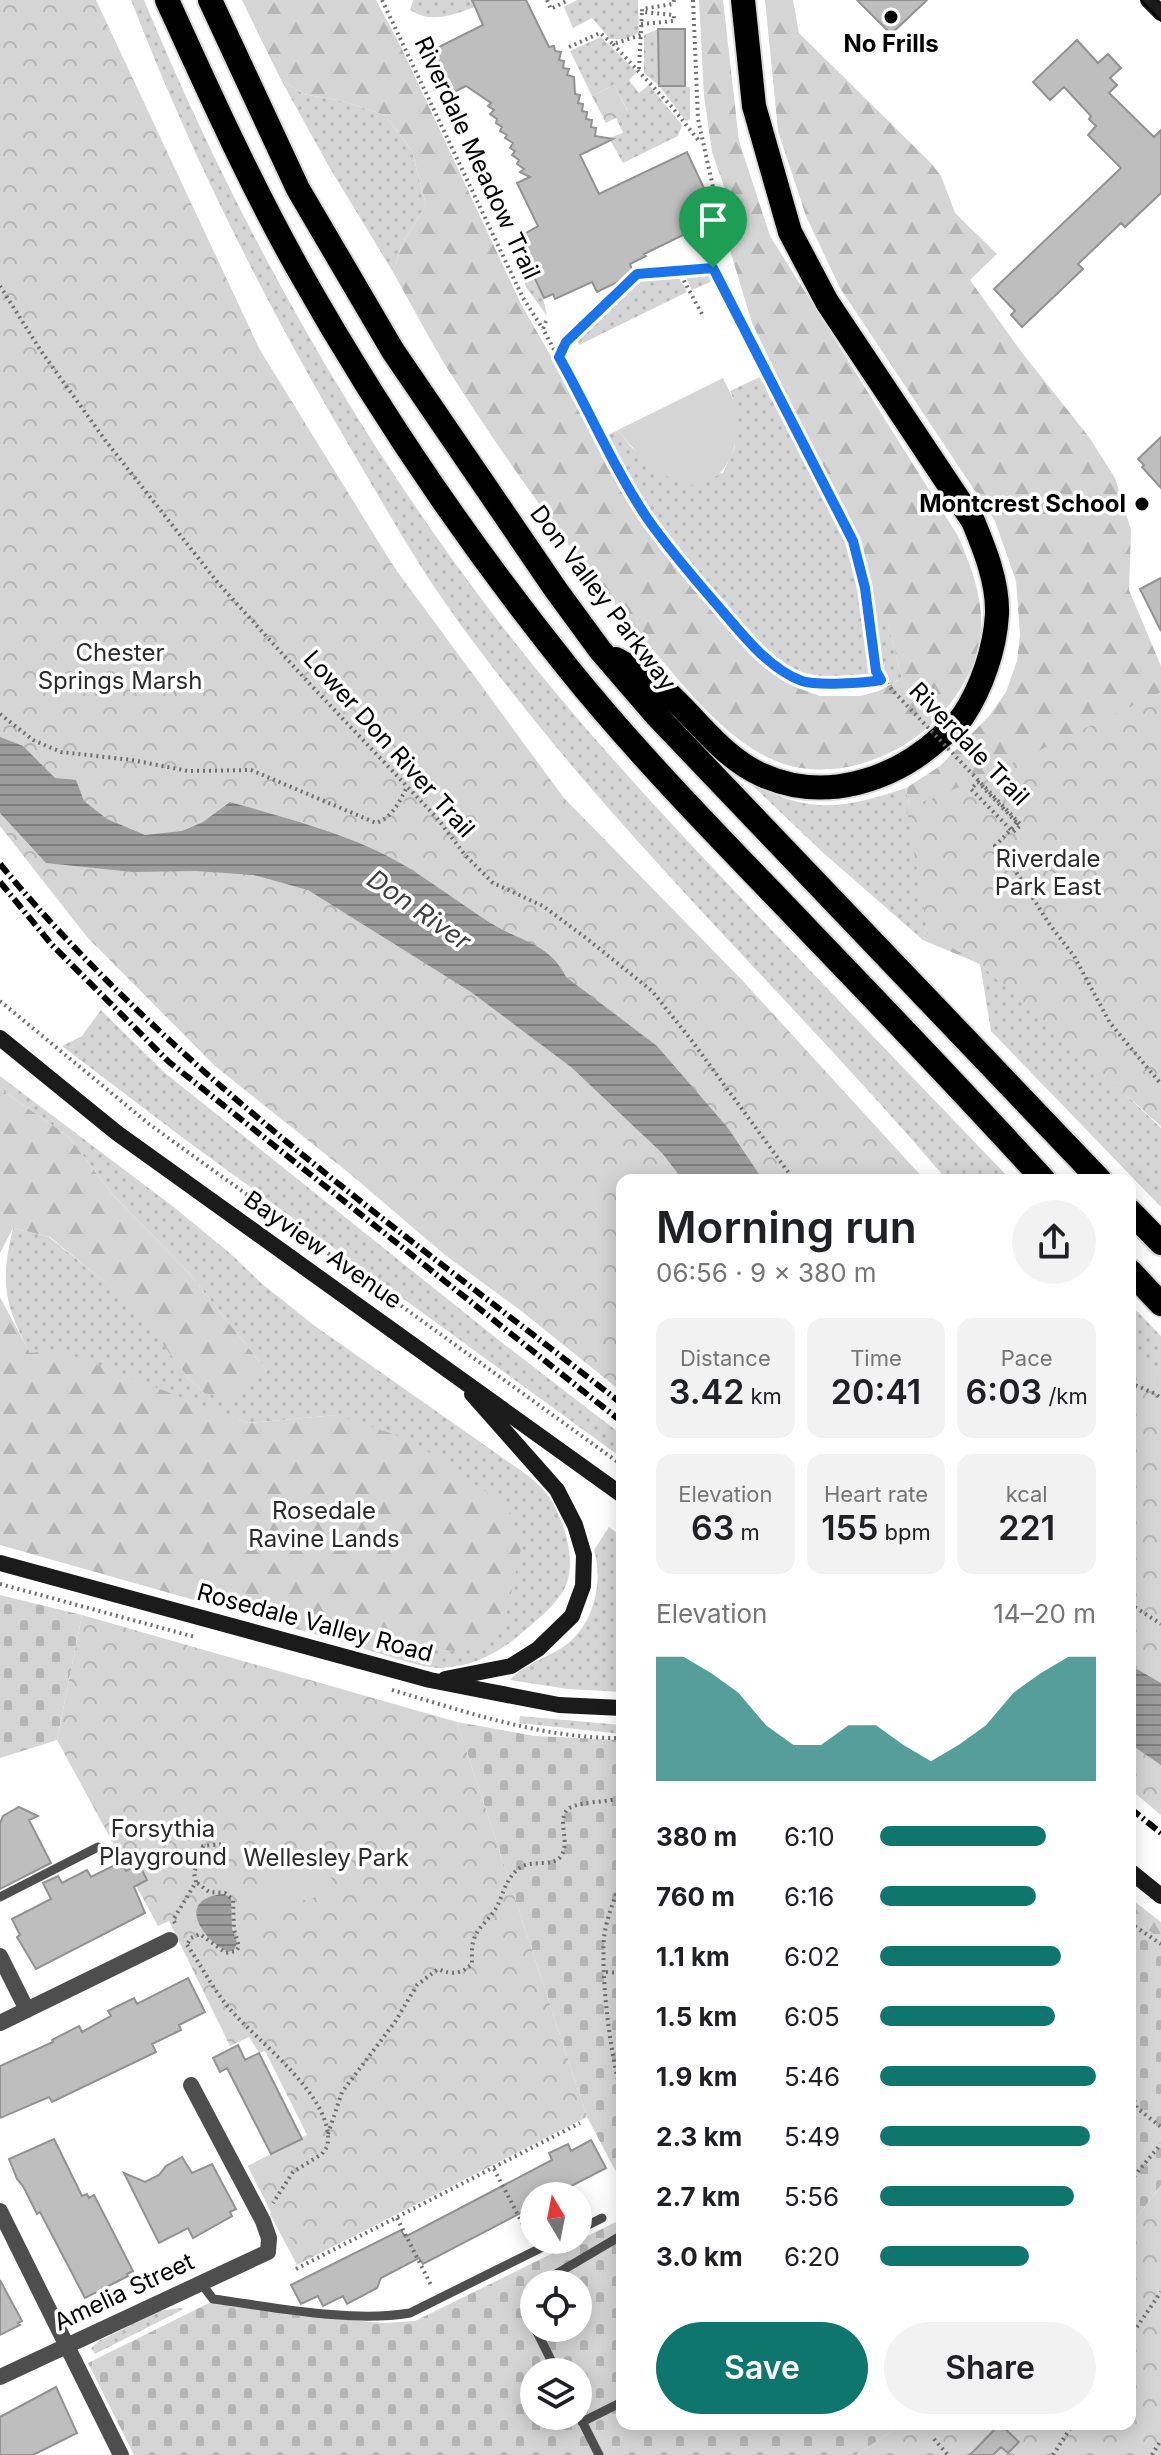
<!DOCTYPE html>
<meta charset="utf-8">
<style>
body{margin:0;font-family:Inter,sans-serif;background:#f2f2f2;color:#202124;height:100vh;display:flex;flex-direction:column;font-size:30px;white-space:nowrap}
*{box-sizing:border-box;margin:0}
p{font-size:26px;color:#757577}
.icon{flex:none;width:44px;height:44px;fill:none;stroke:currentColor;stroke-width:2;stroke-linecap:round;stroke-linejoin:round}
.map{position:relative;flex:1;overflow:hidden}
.details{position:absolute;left:616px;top:1174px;width:520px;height:1256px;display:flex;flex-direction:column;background:#fff;border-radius:16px;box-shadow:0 4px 20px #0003}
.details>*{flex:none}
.needle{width:52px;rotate:350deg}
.buttons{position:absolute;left:520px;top:2182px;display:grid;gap:16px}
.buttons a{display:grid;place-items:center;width:72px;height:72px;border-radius:50%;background:#fff;box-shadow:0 4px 20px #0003;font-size:40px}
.pin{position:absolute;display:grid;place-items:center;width:68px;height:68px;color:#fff;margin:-82px -34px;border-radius:50% 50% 50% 0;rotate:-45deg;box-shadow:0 0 8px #0007}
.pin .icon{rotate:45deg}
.round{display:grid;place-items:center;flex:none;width:84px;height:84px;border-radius:42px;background:#f2f2f2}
.overview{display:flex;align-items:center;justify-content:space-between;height:136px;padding:0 40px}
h1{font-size:44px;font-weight:600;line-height:60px}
.figures{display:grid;grid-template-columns:repeat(3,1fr);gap:12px;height:136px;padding:8px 40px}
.figures div{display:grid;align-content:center;border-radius:16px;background:#f2f2f2;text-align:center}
.figures b{font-size:34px;font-weight:600}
.figures small{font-size:22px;font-weight:400}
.figures p{font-size:22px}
.chart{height:224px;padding:16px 40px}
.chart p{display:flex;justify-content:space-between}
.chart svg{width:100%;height:144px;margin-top:8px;fill:#0f766e;opacity:.7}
.action{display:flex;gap:16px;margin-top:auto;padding:16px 40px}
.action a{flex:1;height:92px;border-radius:48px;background:#0f766e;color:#fff;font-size:32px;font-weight:600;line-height:92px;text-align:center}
.action a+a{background:#f2f2f2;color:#202124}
ul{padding:0 40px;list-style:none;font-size:26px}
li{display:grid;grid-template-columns:128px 96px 1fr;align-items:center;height:60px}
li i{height:20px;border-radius:10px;background:#0f766e}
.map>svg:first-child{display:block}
.grass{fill:url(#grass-dots)}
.forest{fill:url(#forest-firs)}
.cemetery{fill:url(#cemetery-stones);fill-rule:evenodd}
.park{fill:url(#park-crowns)}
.garden{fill:#d5d5d5}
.water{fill:url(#water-rules)}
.building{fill:#bebebe;stroke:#929292;stroke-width:2}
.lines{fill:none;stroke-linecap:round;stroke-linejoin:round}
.highway-casing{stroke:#dbdbdb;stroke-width:28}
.path{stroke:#707070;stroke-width:4;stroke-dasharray:2 4;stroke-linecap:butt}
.lane{stroke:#4e4e4e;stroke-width:9}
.street{stroke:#4e4e4e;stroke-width:16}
.secondary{stroke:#1b1b1b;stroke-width:16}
.highway{stroke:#000;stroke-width:24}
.tram{stroke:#000;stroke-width:2}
.rail{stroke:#000;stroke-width:6;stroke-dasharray:12 4 2 4;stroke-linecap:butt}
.path-bridge{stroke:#707070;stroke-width:4;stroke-dasharray:2 4;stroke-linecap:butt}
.route-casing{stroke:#fff;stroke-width:16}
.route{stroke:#1a73e8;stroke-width:10}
.poi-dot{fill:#000;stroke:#fff;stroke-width:3}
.labels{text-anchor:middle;stroke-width:7;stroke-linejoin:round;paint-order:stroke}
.poi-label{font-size:24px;font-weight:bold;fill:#000;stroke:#fff}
.street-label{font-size:24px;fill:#000;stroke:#fff}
.park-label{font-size:24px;fill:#2c2c2c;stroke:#fff}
.water-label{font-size:26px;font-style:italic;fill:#3d3d3d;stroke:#fff}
</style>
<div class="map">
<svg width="1161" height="2455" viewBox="0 0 1161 2455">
<defs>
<pattern id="grass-dots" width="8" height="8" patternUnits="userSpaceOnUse" patternTransform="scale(2)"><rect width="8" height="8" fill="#d5d5d5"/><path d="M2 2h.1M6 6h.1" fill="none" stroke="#b5b5b5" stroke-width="1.8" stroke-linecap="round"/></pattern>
<pattern id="forest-firs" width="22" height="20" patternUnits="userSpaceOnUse" patternTransform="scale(2)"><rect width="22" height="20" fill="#d5d5d5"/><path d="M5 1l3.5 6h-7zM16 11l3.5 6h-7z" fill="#b5b5b5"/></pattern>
<pattern id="cemetery-stones" width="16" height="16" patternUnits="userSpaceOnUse" patternTransform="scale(2)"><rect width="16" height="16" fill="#d5d5d5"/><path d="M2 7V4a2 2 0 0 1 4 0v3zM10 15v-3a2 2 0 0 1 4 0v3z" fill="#b5b5b5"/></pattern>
<pattern id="park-crowns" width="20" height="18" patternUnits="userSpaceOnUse" patternTransform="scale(2)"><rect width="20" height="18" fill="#d5d5d5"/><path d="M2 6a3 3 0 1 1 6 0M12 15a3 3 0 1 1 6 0" fill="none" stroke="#b5b5b5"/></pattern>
<pattern id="water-rules" width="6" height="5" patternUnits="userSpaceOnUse" patternTransform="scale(2)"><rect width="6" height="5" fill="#9c9c9c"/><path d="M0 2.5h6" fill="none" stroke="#7d7d7d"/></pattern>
</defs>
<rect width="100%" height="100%" fill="#fff"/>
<!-- grass -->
<path class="grass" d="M131,0h13c89,214 202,420 342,605 79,105 168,201 258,296 89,94 178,186 267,279h-64c-132,-155 -280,-296 -408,-454 -42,-52 -85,-107 -121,-164 -29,-47 -57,-96 -85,-144 -77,-134 -146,-273 -202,-418z
M413,0h59l3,7c-23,8 -43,17 -65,3z
M577,0h61l1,33 -14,6h-15l-18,-21 -19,10 -9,-21z
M658,29l1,57 31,1v32l-4,2 -27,-35 -15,-13v-38z
M601,37l36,35 -8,8 10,13 10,-8 33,40 -4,11 -55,27 -14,-25 14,-5 -7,-15 12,-7 -14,-26 -22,11 -22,-45z
M280,78l23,16 39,7 43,14 27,36 14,54 -24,39 -9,28 -65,-107z
M516,242l27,56 4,18 -21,-29z
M707,271l8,9 -23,10 -8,-17z
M676,273l11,19 -108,53 -3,-9 60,-55 9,-5z
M760,377l3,1c32,59 71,117 93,181 12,35 13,78 14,115l-43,4 -26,-6 -30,-14 -24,-22 -84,-101 -24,-37 -35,-61 14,-7 13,17 47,34 45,-8 12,-26 -2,-49 -3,-7z
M888,623l14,55 -13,7 -10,-17 -5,-39z
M749,782c60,33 94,27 157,6l24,120 -7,32 -103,-90z
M980,964l107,94 74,70v79l-170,-176z
M101,1010l64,63 340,272 117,90v23l-435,-317 -125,-95 20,-10z
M0,1076l175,132 57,47 29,28 54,43 215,151c6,6 12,11 17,17 17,24 33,72 15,99 -10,15 -25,27 -39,39 -24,21 -49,34 -82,36 -18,1 -74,-19 -95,-25l108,8 -117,-236 -89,8 -93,-34 -125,-36c-26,-50 -30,-70 -17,-125l36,9 87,70 53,72 15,14 63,-22 -78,-98 -76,-78 -45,-59 -68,-47z
M1130,1304l31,32v50l-31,-14z
M609,1527l13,10v155l-54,-3 -58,-9c11,-13 37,-23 53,-33 30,-20 41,-64 31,-97z
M520,1716l102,9v9l-103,-11z
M179,2308l5,1 -89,45 -4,-6 8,-7 60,-30z"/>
<!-- forest -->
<path class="forest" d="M242,0h134l25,47 120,257 126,220 105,125 28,27 18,12 22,8h40l19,-5 23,-13 -14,-54 -14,5 -8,-56 -8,-29 -106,-221 -22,-73 10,-18 -28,-80 -8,-56 -5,-96h24l16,141 31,95 188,300c28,64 37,110 -9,169 -42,54 -125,85 -188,49 -45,-26 -79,-70 -112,-109 -70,-82 -134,-172 -193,-263 -23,-35 -42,-73 -63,-110l9,-28 24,-39 -14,-54 -27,-36 -43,-14 -39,-7 -23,-16z
M765,0h28l6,33 132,130 10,13 14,37 42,41 -27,26 50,70 69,87 26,41 16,52 -2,60 32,76v460l-181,-162 -57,-24 7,-32 -24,-120 34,-22 49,-50 17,-24 11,-31 3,-26 -4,-54 -21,-60 -155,-233 -34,-72 -28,-85z
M0,1089l68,47 45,59 76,78 78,98 -38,28 -25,-6 -15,-14 -54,-72 -85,-70 -37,-9 -13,25z
M0,1297l30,56 26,-4 192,74 89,-8 76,26 96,67 12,41 -14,63 -19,31 -34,8 -108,-8 -346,-98z
M1130,1898l31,24v18l-31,-23z"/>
<!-- cemetery -->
<path class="cemetery" d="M0,1595l82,20 -25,125 -57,18z
M457,1722l78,14 87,4v443l-35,-66z
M1130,1917l31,23v245l-31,42z
M622,2219v205h281l-47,31h-722l-46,-92 123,-61 92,14 81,7 31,-2zM534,2284h44v44h-44zM534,2372h44v44h-44z"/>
<!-- park -->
<path class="park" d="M0,0h96l164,350 134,217 170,231 179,183 182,199h-303v212l-102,-82 -75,-55 -96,-82 -134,-107 -128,-129 -87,-111z
M614,85l14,27 -22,11 -14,-27z
M1161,692v434l-181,-162 -52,-30 -22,-129 23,-5 67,-29z
M1130,1349l31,34v432l-31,-26z
M82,1615l375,107 130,395 -290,148 -49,-99 59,-31 -42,-84 -6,2 -10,-16 -19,9 -61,-125 -11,5 -101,-186z
M1161,2185v270h-305l47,-31h227v-197z"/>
<!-- garden -->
<path class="garden" d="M723,378c5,11 12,22 14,34 6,34 -16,86 -59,70 -21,-9 -47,-34 -60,-52z
M325,1856l10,36 -71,19 -9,-35z
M281,2149c2,21 -5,29 -22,40l-11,-23z
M274,2207l28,55 -5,3 -27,-51z"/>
<!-- water -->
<path class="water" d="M0,737l23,9 32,32 21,2 8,21 23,18 38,16 37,-4 21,-9 27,-20c49,14 99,27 145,48 42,19 80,51 119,75 28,17 56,19 72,52l91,69 71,82 35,52h-80l-21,-27 -91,-86 -100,-75 -163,-102 -54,-15 -58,-4 -63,1 -87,-9 -46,-50z
M1130,1665l31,18v82l-31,-21z
M223,1894l8,4 1,31 5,14 -3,7 -6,2c-28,-14 -52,-53 -5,-58z"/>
<!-- building -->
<path class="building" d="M472,0h54l23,47 5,-1 1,5 6,1 -2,8 5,1 -1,7 6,1 -2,6 7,2 1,17 5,1 -2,8 5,1 -1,7 5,1 -1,7 6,1 -1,7 5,1 -1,8 18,3 -33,16 19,39 88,-42 31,66 -74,36 2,2 -16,8 4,10 -37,18 -5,-10 -37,17 -2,-5 -9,4 -28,-59 22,-13 -21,-43 13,-6 -10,-5 4,-3 -7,-5 2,-4 -7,-5 3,-4 -5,-3 3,-5 -8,-5 2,-3 -7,-4 2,-4 -6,-4 1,-4 -7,-5 4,-4 -6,-4 3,-3 -25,-17 -22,11 -14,-27 8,-4 -7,-15 52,-26z
M857,0h70l-36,34z
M658,29h27v57h-26z
M1077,40l21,23 10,-9 13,14 -11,10 7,7 -8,8 45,44 7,-7v63l-36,34 -4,-4 -43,41 5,5 -61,58 -11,-12 4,-4 -21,-22 127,-121 -33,-33 8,-9 -7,-7 2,-3 -27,-29 -14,13 -17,-18z
M1161,437v51l-19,-21 2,-2 -6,-6z
M1161,578v53l-21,-42z
M19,1807l19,9 -9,4 22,43 -51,26v-66l3,-7z
M121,1862l5,9 13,-7 8,16 -13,7 11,26 -109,56 -19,-32 3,-2 -8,-16 39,-20 -8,-16 15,-7 4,7 25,-13 4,7z
M188,1978l17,34 -26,13 2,5 -29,14 4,8 -104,50 -3,-5 -49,21v-52l53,-24 -1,-2 27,-14 3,6 29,-16 -3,-5 26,-13 3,6z
M238,2045l7,15 14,-7 43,86 -31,15 -44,-86 -7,4 -7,-14z
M54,2139l28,57 5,-2 2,4 5,-3 39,76 -6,3 1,2 -43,22 -45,-86 -3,2 -14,-28 -6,-7 -8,-20z
M591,2140l15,28 -54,28h-18v10l-111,58 -4,-6 -38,20 -4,10 -30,16 -4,-8 -20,10 -5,-10 -17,8 -10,-19 110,-55 4,7 147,-77 -3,-7 19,-9 3,7z
M182,2157l10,16 20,-9 24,45 -6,3 2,4 -39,22 -5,-10 -29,15 -35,-70 21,9 14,-7 7,-9z
M0,2280l22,41 -4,2 2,2 -20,10z
M56,2387l21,46 -44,22h-33v-38z
M1000,2424l19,18 -11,11 -7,-6 -8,8h-23z"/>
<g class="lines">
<defs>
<path id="highway" d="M167,0c41,90 82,181 130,267 79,141 170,275 271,401 74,92 159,177 241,263 79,82 158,165 235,249
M210,0l88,189 95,162 163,239 44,60 56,65 444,465
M616,659c15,9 33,17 46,29 34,29 58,68 100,87 62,28 131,6 179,-38 7,-6 16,-13 22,-21 19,-29 32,-67 34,-102 1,-32 -12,-64 -24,-93l-146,-219 -37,-70 -36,-126 -11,-106
M1130,1211l31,32
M1130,1271l31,33"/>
</defs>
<!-- highway casing -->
<use href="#highway" class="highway-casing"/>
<!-- path -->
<path class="path" d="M382,0l141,298 20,31
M547,0l4,9 17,-9
M693,0l5,119 22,100 -7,49 140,273 12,47 11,83 18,21
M641,24l33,-3v-6l-32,-3v-3l31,-5 1,-4
M613,44l59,63 27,34
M569,47l31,-14 13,11 28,-9
M639,69l3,-57
M678,270l24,44
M0,286l41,65 64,89 113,143 89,98 130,137 28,37 28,28 50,23 43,32 66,53 40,50 102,139
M546,321l-3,8 79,147 26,43 87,106 39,40 30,17 16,2 61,-4
M559,357l7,-15 71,-68 75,-6
M0,714l33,26 28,12 71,8 56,11 63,-1 125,53c17,-6 23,-21 31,-36
M1017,823l-22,23 20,24 35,55 24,31 36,67 51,61
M0,1001l149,123 473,341
M1130,1383l26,11 5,5
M0,1584l195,53
M1130,1604l31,20
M392,1690c75,22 152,49 230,48
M617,1738l5,11
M622,1877c-6,19 -16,41 -18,61 -3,41 6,117 18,157
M175,1923l-2,-3 23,-38 -2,-9 9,-27 20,-2
M1130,1923l31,21
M188,1943l3,-5 9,-4 26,19 10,-2 3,-4 -5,-18 -1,-29 -8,-7 -16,-1 -13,-10
M187,1945c14,20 26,44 42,63 27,33 109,91 98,139l-5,7 -29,18 -20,31
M606,1972l16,1
M1130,2089l7,19 24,19
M328,2134l14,-42 53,-70 22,-37 21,-16c14,6 23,5 34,-5 0,-8 -1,-18 2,-25 3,-10 12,-17 18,-25 12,-15 11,-35 29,-47 11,-7 33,0 40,-11 10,-14 -5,-36 7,-47 10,-8 40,-6 54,-12
M494,2169l36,69
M1130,2181l31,-37
M397,2218l35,69
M296,2269l284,-146
M1130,2337l31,-45
M934,2439l14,16
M1053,2455l20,-31
M1152,2455l9,-15"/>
<!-- lane -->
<path class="lane" d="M0,1897l98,-50
M578,2230l24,-12
M201,2283l12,16c60,8 139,24 197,14l147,-73
M539,2284l83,-49
M534,2293c-4,11 -5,23 0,33
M535,2328l22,44
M578,2413l21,42
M582,2422l40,-20"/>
<!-- street -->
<path class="street" d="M0,1956l27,54
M0,2023l170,-83
M0,2211l121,244
M0,2377l268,-125 1,-14 -6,-17 -72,-136"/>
<!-- secondary -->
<path class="secondary" d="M1148,0l13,13
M0,1038l117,95 505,362
M0,1563l430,117 129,25 63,3
M445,1679l66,-13 27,-17 34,-33 11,-30 1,-31 -9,-30 -18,-35 -85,-96
M1130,1871l31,25"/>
<!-- highway -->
<use href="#highway" class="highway"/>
<!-- tram -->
<path class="tram" d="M1141,0l20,21"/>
<!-- rail -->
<path class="rail" d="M0,864c176,212 407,370 622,540
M0,882l52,63 117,117 453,360
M1130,1808l31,25"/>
<!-- path-bridge -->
<path class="path-bridge" d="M894,692l127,133 -8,7 -42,-43 7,-7 39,41"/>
</g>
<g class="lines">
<defs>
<path id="route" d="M713,268l140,273 12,47 11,83 5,9c-16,3 -64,6 -79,1 -31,-11 -57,-43 -78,-68 -26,-30 -54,-62 -77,-95 -34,-51 -58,-108 -88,-161l7,-15 71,-68z"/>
</defs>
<!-- route casing -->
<use href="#route" class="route-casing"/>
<!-- route -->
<use href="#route" class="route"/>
</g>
<!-- markers -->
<g class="poi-dot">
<circle cx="891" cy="17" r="8"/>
<circle cx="1142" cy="504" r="8"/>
</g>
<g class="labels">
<!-- poi labels -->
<g class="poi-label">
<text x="891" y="52">No Frills</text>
<text x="1126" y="512" text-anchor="end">Montcrest School</text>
</g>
<!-- street labels -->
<g class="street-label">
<text transform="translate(477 158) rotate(65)" y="8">Riverdale Meadow Trail</text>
<text transform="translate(603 598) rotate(53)" y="8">Don Valley Parkway</text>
<text transform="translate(389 744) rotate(48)" y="8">Lower Don River Trail</text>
<text transform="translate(969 744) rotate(46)" y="8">Riverdale Trail</text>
<text transform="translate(323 1250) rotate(35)" y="8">Bayview Avenue</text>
<text transform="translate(315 1623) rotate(15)" y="8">Rosedale Valley Road</text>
<text transform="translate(124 2292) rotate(-25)" y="8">Amelia Street</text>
</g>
<!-- park labels -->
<g class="park-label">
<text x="120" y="661">Chester<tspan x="120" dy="28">Springs Marsh</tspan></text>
<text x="1048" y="867">Riverdale<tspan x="1048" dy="28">Park East</tspan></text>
<text x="324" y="1519">Rosedale<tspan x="324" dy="28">Ravine Lands</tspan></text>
<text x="163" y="1837">Forsythia<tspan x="163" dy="28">Playground</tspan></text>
<text x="326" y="1866">Wellesley Park</text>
</g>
<!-- water labels -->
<g class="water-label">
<text transform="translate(419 910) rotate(35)" y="9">Don River</text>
</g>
</g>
</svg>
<div class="buttons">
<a><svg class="needle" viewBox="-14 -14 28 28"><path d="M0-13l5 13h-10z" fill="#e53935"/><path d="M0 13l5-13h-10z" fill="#757577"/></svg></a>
<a><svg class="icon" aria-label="locate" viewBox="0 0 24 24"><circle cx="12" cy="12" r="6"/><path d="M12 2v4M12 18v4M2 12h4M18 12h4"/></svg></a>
<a><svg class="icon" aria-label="layers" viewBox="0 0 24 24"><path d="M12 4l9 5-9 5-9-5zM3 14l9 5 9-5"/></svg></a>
</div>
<div class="pin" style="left:713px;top:268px;background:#1e9e55"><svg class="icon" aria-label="arrive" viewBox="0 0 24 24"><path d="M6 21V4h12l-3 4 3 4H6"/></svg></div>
<section class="details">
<div class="overview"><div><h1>Morning run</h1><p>06:56 · 9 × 380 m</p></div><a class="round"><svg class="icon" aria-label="share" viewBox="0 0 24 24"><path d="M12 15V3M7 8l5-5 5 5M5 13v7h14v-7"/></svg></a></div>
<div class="figures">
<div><p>Distance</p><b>3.42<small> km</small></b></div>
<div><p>Time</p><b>20:41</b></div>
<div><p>Pace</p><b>6:03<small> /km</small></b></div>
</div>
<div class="figures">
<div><p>Elevation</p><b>63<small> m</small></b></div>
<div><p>Heart rate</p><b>155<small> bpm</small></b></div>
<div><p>kcal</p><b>221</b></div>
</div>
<div class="chart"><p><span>Elevation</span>14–20 m</p>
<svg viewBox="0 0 160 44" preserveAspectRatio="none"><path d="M0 44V6L10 6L20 11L30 17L40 27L50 33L60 33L70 27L80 27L90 33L100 38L110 33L120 27L130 17L140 11L150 6L160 6V44z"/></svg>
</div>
<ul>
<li><b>380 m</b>6:10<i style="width:77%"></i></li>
<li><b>760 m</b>6:16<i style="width:72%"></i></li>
<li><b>1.1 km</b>6:02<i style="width:84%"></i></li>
<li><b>1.5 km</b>6:05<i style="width:81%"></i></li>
<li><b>1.9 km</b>5:46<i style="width:100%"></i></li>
<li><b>2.3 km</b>5:49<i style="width:97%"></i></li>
<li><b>2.7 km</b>5:56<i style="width:90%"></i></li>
<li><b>3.0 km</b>6:20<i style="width:69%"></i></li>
</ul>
<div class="action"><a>Save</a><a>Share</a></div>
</section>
</div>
